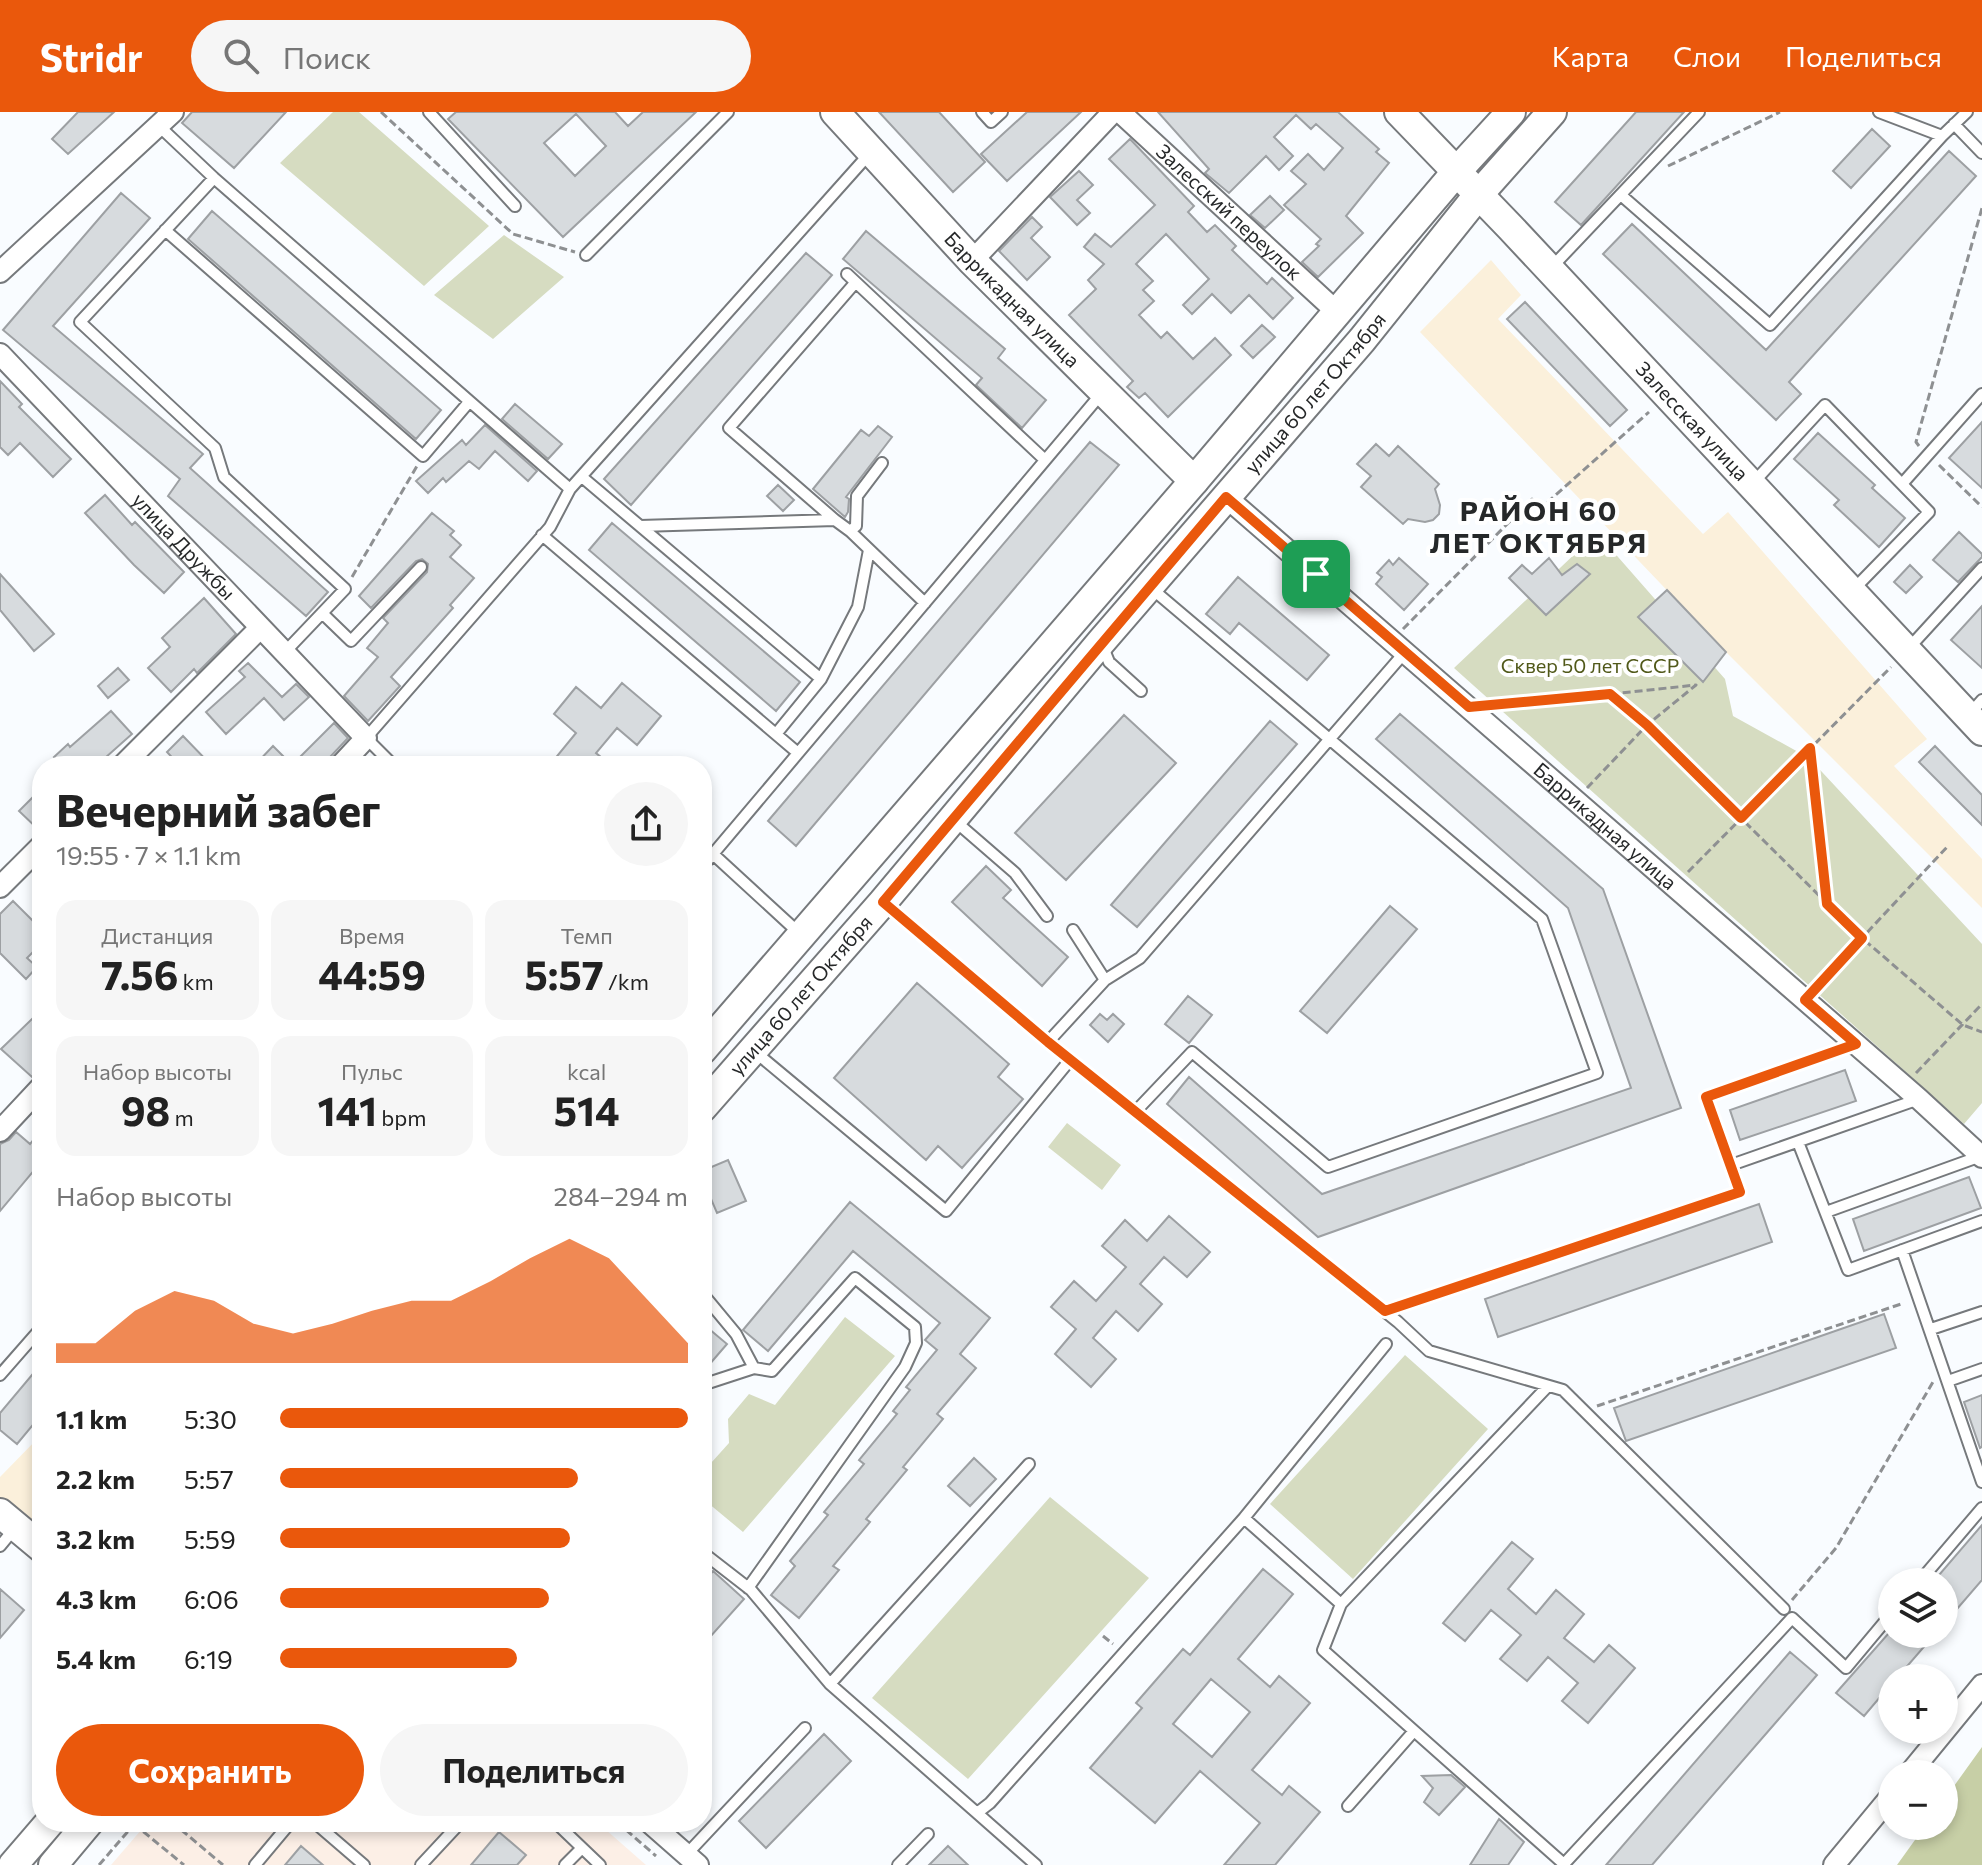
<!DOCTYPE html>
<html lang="ru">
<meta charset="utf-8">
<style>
body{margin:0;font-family:Commissioner,sans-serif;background:#f6f6f6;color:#222;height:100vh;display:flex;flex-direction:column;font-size:30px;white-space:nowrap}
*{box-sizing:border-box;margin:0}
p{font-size:26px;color:#767676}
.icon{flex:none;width:44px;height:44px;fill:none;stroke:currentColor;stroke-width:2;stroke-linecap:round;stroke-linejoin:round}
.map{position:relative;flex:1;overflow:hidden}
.panel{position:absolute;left:32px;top:644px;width:680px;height:1076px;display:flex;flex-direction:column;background:#fff;border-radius:32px;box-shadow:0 4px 12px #0003}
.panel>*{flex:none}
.tools{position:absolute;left:1878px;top:1456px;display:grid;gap:16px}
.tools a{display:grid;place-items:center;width:80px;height:80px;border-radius:50%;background:#fff;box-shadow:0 4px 12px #0003;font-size:40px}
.pin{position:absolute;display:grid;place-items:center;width:68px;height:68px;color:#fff;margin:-34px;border-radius:16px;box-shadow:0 4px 12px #0006}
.round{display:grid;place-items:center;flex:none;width:84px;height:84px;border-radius:42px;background:#f6f6f6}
.head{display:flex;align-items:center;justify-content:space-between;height:136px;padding:0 24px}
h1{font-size:44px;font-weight:700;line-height:60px}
.metrics{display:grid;grid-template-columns:repeat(3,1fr);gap:12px;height:136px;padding:8px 24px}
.metrics div{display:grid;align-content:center;border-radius:20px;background:#f6f6f6;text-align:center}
.metrics b{font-size:40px;font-weight:700}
.metrics small{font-size:22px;font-weight:400}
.metrics p{font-size:22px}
.chart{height:224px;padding:16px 24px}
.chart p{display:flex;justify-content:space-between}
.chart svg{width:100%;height:144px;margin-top:8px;fill:#ea580c;opacity:.7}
.cta{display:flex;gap:16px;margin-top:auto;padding:16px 24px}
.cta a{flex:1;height:92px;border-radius:48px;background:#ea580c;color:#fff;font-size:32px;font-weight:700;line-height:92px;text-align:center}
.cta a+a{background:#f6f6f6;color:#222}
ul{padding:0 24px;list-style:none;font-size:26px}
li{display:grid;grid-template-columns:128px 96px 1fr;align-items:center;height:60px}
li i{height:20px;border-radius:10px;background:#ea580c}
header{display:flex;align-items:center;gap:48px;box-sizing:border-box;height:112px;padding:0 40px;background:#ea580c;color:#fff}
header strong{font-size:38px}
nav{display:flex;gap:44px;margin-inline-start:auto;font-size:28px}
.search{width:560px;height:72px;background:#f6f6f6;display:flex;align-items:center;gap:20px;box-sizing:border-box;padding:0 28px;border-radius:44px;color:#767676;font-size:30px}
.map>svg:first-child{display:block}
.commercial{fill:#fbf0db}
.medical{fill:#fcefe6}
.green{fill:#d6dcc1}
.forest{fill:#c7cfa6}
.building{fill:#d7dbde;stroke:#9da0a3;stroke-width:2;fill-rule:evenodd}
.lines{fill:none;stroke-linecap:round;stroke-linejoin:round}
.lane-casing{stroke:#76797c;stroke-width:14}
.street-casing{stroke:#76797c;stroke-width:24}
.secondary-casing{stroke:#76797c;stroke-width:32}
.path{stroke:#8e9092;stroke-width:3;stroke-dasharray:8 4;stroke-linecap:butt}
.lane{stroke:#fff;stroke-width:10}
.street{stroke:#fff;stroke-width:20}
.secondary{stroke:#fff;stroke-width:28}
.route-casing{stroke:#fff;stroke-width:16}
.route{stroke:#ea580c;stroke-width:10}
.labels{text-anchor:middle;stroke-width:8;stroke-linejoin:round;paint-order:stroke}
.street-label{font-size:20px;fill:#262829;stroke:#fff}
.park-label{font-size:20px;fill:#51591a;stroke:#fff}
.district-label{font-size:28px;font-weight:bold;letter-spacing:2px;fill:#262829;stroke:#fff}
</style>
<header>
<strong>Stridr</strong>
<div class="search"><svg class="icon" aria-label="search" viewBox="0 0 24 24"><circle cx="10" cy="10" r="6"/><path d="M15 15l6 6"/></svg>Поиск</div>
<nav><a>Карта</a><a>Слои</a><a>Поделиться</a></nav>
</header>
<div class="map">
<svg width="1982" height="1753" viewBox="0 0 1982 1753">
<rect width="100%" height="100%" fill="#f9fcff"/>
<!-- commercial -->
<path class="commercial" d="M1491,148l30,35 -23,24 205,215 25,-22 199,227 -33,27 88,93v49l-256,-256 -306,-320z
M42,1322v102l-42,-36v-23z"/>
<!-- medical -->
<path class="medical" d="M148,1710h449l49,43h-535z"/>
<!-- green -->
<path class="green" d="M333,0h26l130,114 -65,60 -144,-123z
M504,123l60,42 -71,62 -59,-44z
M1597,421l128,146 8,37 76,42 173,186v159l-18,21 -510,-456z
M1067,1011l54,42 -19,25 -54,-43z
M845,1205l50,39 -152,176 -41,-34v-25l27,-30 -1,-24 21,-25 26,11z
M1405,1243l83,74 -135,150 -83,-75z
M1050,1385l99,81 -181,201 -96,-81z"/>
<!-- forest -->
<path class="forest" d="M1982,1635v118h-85l28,-39h19v-26z"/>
<!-- building -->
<path class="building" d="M78,0h36l-46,42 -16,-15z
M192,0h94l-52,56 -52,-45z
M456,0h159l13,14 15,-14h53l-133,125 -115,-118zM576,2l30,32 -31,30 -31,-33z
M879,0h60l46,50 -32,30z
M1027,0h54l-74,69 -26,-27z
M1158,0h180l41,37 -3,3 13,11 -43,53 17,17 -45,44 -16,-15 17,-16 -3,-2 5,-5 -37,-34 22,-21 -15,-13 17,-17 16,16 19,-22 -27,-24 -5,5 -15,-14 -22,22 19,19 -14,14 -13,-14 -37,37 -24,-20 4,-4z
M1636,0h48l-103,113 -26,-23z
M1872,17l18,17 -39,42 -18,-17z
M1130,27l64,67 -6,6 19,20 8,-7 21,21 -4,4 35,34 5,-6 21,20 -20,21 -24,-24 -18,18 -19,-19 -20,20 -9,-9 26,-26 -43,-45 -30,30 17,17 -10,9 11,11 -15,14 22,23 6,-6 26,27 22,-21 16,17 -63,62 -23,-24 -6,5 -12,-11 6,-6 -64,-66 27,-26 -8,-9 16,-16 -20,-17 11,-13 16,13 44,-42 -46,-46z
M1949,39l27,25 -187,206 12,12 -25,26 -173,-166 29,-30 134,126z
M1079,59l14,14 -16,15 13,13 -13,12 -27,-28z
M121,81l29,25 -97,108 150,128 -13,14 138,124 -22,24 -138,-120 12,-17 -177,-149z
M1270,84l14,14 -19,18 -15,-13z
M212,99l229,199 -25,29 -228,-200z
M1032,105l10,10 -11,11 19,19 -23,23 -28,-29z
M866,119l139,118 -7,9 48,42 -24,28 -46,-43 6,-7 -139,-119z
M806,141l26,22 -201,230 -27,-26z
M1525,190l102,108 -17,16 -103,-107z
M1262,213l13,12 -22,21 -12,-12z
M0,269l22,23 -3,3 52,52 -18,18 -33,-34 -12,12 -8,-8z
M515,292l47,40 -14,15 -46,-40z
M1982,310v66l-33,-30z
M485,313l52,46 -9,10 -33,-30 -16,18 -10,-8 -23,21 -3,-4 -15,15 -12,-12 46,-41 4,5z
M878,314l14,11 -46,60 3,2 -1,13 -3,5 -32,-28 48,-59 8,6z
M1818,321l57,52 -3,3 33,30 -26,29 -45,-42 5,-5 -45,-41z
M1090,330l29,23 -323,381 -28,-25z
M1376,332l13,12 9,-10 41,38 -4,5 5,16 -1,9 -6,6 -8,2 -17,-3 -5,5 -42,-37 10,-11 -14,-12z
M778,373l16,15 -11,11 -16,-15z
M105,383l27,30 3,-3 49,50 -20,21 -30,-28 -49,-52z
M432,401l22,18 -4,4 11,10 -11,12 24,21 -24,27 3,3 -62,69 9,9 -32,35 -24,-25 34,-39 -11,-9 21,-25 -5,-5 44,-46 1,-8 -6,-5 -6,2 -45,47 -12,-12z
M612,411l188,159 -24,29 -187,-161z
M1959,420l23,22v3l-24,25 -25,-22z
M1399,446l29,26 -24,26 -28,-26 6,-7 -5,-4 12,-13 4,5z
M1549,446l13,17 15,-11 13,10 -44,41 -37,-37 13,-13 10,9z
M1910,453l12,12 -16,16 -12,-11z
M0,462l54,60 -20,17 -34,-41z
M1238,465l91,78 -22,25 -68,-57 -9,11 -24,-20z
M1667,478l59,62 -23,30 -65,-65z
M204,486l32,36 -39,39 -3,-4 -23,23 -23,-24 22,-21 -8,-9z
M1982,494v62l-31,-28z
M248,551l34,34 14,-13 13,13 -25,23 -20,-22 -38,36 -20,-22 39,-35 -6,-6z
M118,556l11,12 -21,18 -10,-12z
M622,571l39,33 -24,29 -20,-17 -21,25 16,13h-63l27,-33 -22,-19 22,-27 25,21z
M111,599l21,23 -36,32h-33l-9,-9 14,-13 2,3z
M1400,602l203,175 78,219 -363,129 -151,-133 22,-27 133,117 309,-106 -63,-180 -192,-169z
M1124,603l52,48 -110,117 -51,-47z
M1270,609l27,23 -160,183 -26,-22z
M334,611l14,15 -18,19 -3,9h-73l19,-20 19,19z
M183,624l29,30h-32l-13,-14z
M1935,634l47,49v30l-63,-63z
M42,676v44h-1l-22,-21z
M986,754l25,24 -8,8 65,59 -26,29 -90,-84z
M13,789l29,29v13l-15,15 10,9 -11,12 -26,-26v-39z
M1390,794l27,23 -90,104 -27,-22z
M917,871l92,81 -11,13 25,22 -61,69 -24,-22 -12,14 -92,-82z
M1188,884l24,19 -23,28 -24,-19z
M1100,902l7,6 6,-6 11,10 -16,18 -18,-17z
M33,906l9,7v43l-10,9 -31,-28z
M1845,958l11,31 -116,39 -10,-30z
M42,1017v32l-42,50v-67l9,-4 7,-8 14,12z
M728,1048l18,41 -29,12 -15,-35v-7z
M1969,1065l12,31 -117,43 -11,-32z
M850,1090l140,116 -30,36 16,14 -39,46 6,5 -40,48 4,3 -41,49 4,3 -37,44 6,4 -40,48 -28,-23 24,-29 -5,-5 38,-46 -4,-3 40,-48 -5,-4 38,-46 -4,-3 17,-21 -4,-3 31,-37 -12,-10 15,-17 -87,-72 -85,100 -25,-21z
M1759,1092l13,38 -274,95 -13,-38z
M1169,1104l41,36 -23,25 -23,-20 -24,27 22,20 -24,27 -22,-20 -23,27 23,21 -25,28 -36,-33 21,-25 -25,-22 23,-26 22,20 30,-34 -24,-21 23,-26 22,21z
M1884,1202l12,34 -270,93 -12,-33z
M702,1211l25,21 -25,29z
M42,1251v51l-25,30 -17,-14v-17z
M1982,1283v52l-2,1 -16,-46z
M974,1346l22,21 -26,27 -22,-20z
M1982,1413v55l-38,44v-42h-11z
M1512,1430l21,17 -25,30 28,25 20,-24 28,24 -20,24 30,24 15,-17 26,23 -47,55 -26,-22 16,-18 -30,-26 -21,24 -27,-22 21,-24 -30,-25 -26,31 -22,-18z
M1263,1457l30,25 -55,65 32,28 9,-11 31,27 -58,67 30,25 7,-9 31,26 -45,53h-51l36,-42 -60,-52 -45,52 -65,-55 52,-60 -6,-5 47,-54 7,6zM1211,1567l39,33 -38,45 -39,-33z
M713,1459l31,28 -42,47v-62z
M0,1477l24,21 -24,28z
M1888,1522h47l-38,44h-5v5l-28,33 -28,-23z
M1790,1540l27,23 -165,190h-46z
M824,1622l27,27 -85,87 -27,-27z
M1451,1663l14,12 -26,28 -15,-13 9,-14 -11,-12z
M1499,1707l25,23 -16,23h-38z
M499,1720l27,23 -9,10h-46z
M301,1734l22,19h-38z
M948,1734l20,19h-39z"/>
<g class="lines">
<defs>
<path id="lane" d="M429,0l86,94
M982,0l9,10 11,-10
M1879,0l63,24 25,-24
M1954,12l28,29
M159,14l55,52 356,311
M214,66l-134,144 135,126 9,29 121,112 -61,64
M1622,84l148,129 172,-189
M165,118l258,226 46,-54
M586,143l142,-143
M1551,156l148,-156
M847,162l198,186
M882,351l-25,33 -1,30 -6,5 75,72
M582,365l239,202
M1753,371l72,-78 104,107 -76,78
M1902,372l80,-90
M835,408l-106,-92 126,-145
M640,414l195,-6 15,11
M542,423l256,218
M322,501l29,28 70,-74
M1102,533l7,17 32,29
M1908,537l74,-81
M1969,603l13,-15
M776,622l45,-55 37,-72 11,-57
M394,654l-28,-28 184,-211 20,-38 300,-336
M955,709l60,52 32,43
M713,742l388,-460
M702,755l11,-13 86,79
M885,792l163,138 350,280 31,29 134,39 221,219
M1105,868l35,-22 265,-306
M1048,930l57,-62 -32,-50
M1856,932l-150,53 25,68 188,-66
M754,939l192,160 124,-151
M1135,1000l57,-60 136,115 269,-94 -55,-154 -391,-331
M1798,1030l50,128 134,-49
M1826,1100l155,-56
M1902,1138l80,232
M702,1181l34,41 18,34
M1385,1199l355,-119 -9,-27
M1931,1217l51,-17
M0,1263l42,-48
M1948,1269l34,-12
M702,1273l52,-17 18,3 83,-93 60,49 1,16 -11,24 -157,221
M1548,1274l-207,218 -18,46 242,215
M1244,1406l97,86
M0,1434l14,-17
M702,1440l49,38 79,94 147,129
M702,1456l8,-9
M1919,1470l63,-74
M830,1572l199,-220
M1348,1694l66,-75
M314,1710l50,43
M555,1710l45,43
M686,1743l119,-127
M1564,1752l228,-246 54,50 46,-55
M255,1753l36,-43
M421,1753l40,-43
M565,1753l17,-17
M898,1753l30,-31
M1036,1753l-59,-52 13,-10 254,-285 142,-174"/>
<g id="street">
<path id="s1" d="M1120,0l218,201"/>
<path d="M972,149l141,-149"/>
<path d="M0,160l173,-160"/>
<path id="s2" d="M0,242l366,384 -26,28"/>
<path id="s3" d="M1226,385l693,602 63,58"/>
<path d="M122,654l138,-138"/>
<path d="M0,775l42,-42"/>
<path d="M0,1019l42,-45"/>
<path d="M1909,1662l73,-89"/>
<path d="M649,1710l49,43"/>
<path d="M1834,1753l58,-70"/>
</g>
<g id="secondary">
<path id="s4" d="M835,0l137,149 222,220"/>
<path id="s5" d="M1399,0l111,115 472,504"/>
<path d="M702,938l492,-569 263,-310 54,-59"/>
<path id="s6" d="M702,996l181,-206 218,-260 261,-302 117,-146 73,-82"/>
<path d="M0,1401l42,35"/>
<path d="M13,1753l37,-43"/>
<path d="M53,1753l36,-43"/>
</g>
</defs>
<!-- lane casing -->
<use href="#lane" class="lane-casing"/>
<!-- street casing -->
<use href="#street" class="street-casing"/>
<!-- secondary casing -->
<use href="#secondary" class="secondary-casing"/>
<!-- path -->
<path class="path" d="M381,0l132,122 62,18
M1668,54l112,-54
M1919,334l-3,-4 66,-234
M1939,353l43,42
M352,465l65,-111
M1403,517l129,-130 9,9 108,-96
M1497,593l113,-11 37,31 215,213 101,87 19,7
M1810,636l17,156
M1587,676l60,-63 49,-40 -85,9
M1688,760l203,-205
M1818,873l129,-138
M1916,961l66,-69
M1597,1294l307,-103
M1792,1488l44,-52 97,-166
M1103,1524l10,8
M172,1710l51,43
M617,1710l39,34
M134,1712l50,41
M99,1753l37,-43"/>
<!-- lane -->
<use href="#lane" class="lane"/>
<!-- street -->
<use href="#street" class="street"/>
<!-- secondary -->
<use href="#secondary" class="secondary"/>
</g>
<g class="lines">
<defs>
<path id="route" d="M1226,385l243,210 141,-13 37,31 94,93 69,-70 17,156 35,34 -57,62 51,44 -150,53 34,95 -355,119 -337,-269 -165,-140z"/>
</defs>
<!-- route casing -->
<use href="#route" class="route-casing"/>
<!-- route -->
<use href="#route" class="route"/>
</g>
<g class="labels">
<!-- street labels -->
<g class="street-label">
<text dy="7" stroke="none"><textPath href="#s1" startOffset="148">Залесский переулок</textPath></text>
<text dy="7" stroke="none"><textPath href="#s4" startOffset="258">Баррикадная улица</textPath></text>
<text dy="7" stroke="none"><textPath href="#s6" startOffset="942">улица 60 лет Октября</textPath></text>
<text dy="7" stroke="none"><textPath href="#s5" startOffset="426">Залесская улица</textPath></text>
<text dy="7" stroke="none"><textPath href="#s2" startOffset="266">улица Дружбы</textPath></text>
<text dy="7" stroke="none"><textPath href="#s3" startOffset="502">Баррикадная улица</textPath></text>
<text dy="7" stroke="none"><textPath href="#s6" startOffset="150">улица 60 лет Октября</textPath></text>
</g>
<!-- park labels -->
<g class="park-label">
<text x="1590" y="561">Сквер 50 лет СССР</text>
</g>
<!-- district labels -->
<g class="district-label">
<text x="1539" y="409">РАЙОН 60<tspan x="1539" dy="32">ЛЕТ ОКТЯБРЯ</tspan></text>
</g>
</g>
</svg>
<div class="tools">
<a><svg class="icon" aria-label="layers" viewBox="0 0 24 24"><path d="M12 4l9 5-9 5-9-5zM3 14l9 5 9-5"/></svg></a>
<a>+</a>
<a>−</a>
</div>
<div class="pin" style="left:1316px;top:462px;background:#1e9e55"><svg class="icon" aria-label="arrive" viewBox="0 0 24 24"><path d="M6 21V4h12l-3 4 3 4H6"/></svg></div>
<section class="panel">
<div class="head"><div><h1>Вечерний забег</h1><p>19:55 · 7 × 1.1 km</p></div><a class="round"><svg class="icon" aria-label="share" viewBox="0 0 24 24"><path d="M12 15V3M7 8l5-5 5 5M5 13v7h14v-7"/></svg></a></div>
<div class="metrics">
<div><p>Дистанция</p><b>7.56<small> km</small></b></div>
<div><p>Время</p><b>44:59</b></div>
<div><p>Темп</p><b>5:57<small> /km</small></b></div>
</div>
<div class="metrics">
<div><p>Набор высоты</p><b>98<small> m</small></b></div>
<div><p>Пульс</p><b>141<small> bpm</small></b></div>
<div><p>kcal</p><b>514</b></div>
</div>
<div class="chart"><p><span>Набор высоты</span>284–294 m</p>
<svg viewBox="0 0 160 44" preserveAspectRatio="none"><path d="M0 44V38L10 38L20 28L30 22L40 25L50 32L60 35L70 32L80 28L90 25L100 25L110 19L120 12L130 6L140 12L150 25L160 38V44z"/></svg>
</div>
<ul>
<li><b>1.1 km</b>5:30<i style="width:100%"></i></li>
<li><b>2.2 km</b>5:57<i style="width:73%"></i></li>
<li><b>3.2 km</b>5:59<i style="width:71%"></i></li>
<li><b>4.3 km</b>6:06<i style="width:66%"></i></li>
<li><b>5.4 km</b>6:19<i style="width:58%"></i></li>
</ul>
<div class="cta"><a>Сохранить</a><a>Поделиться</a></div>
</section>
</div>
